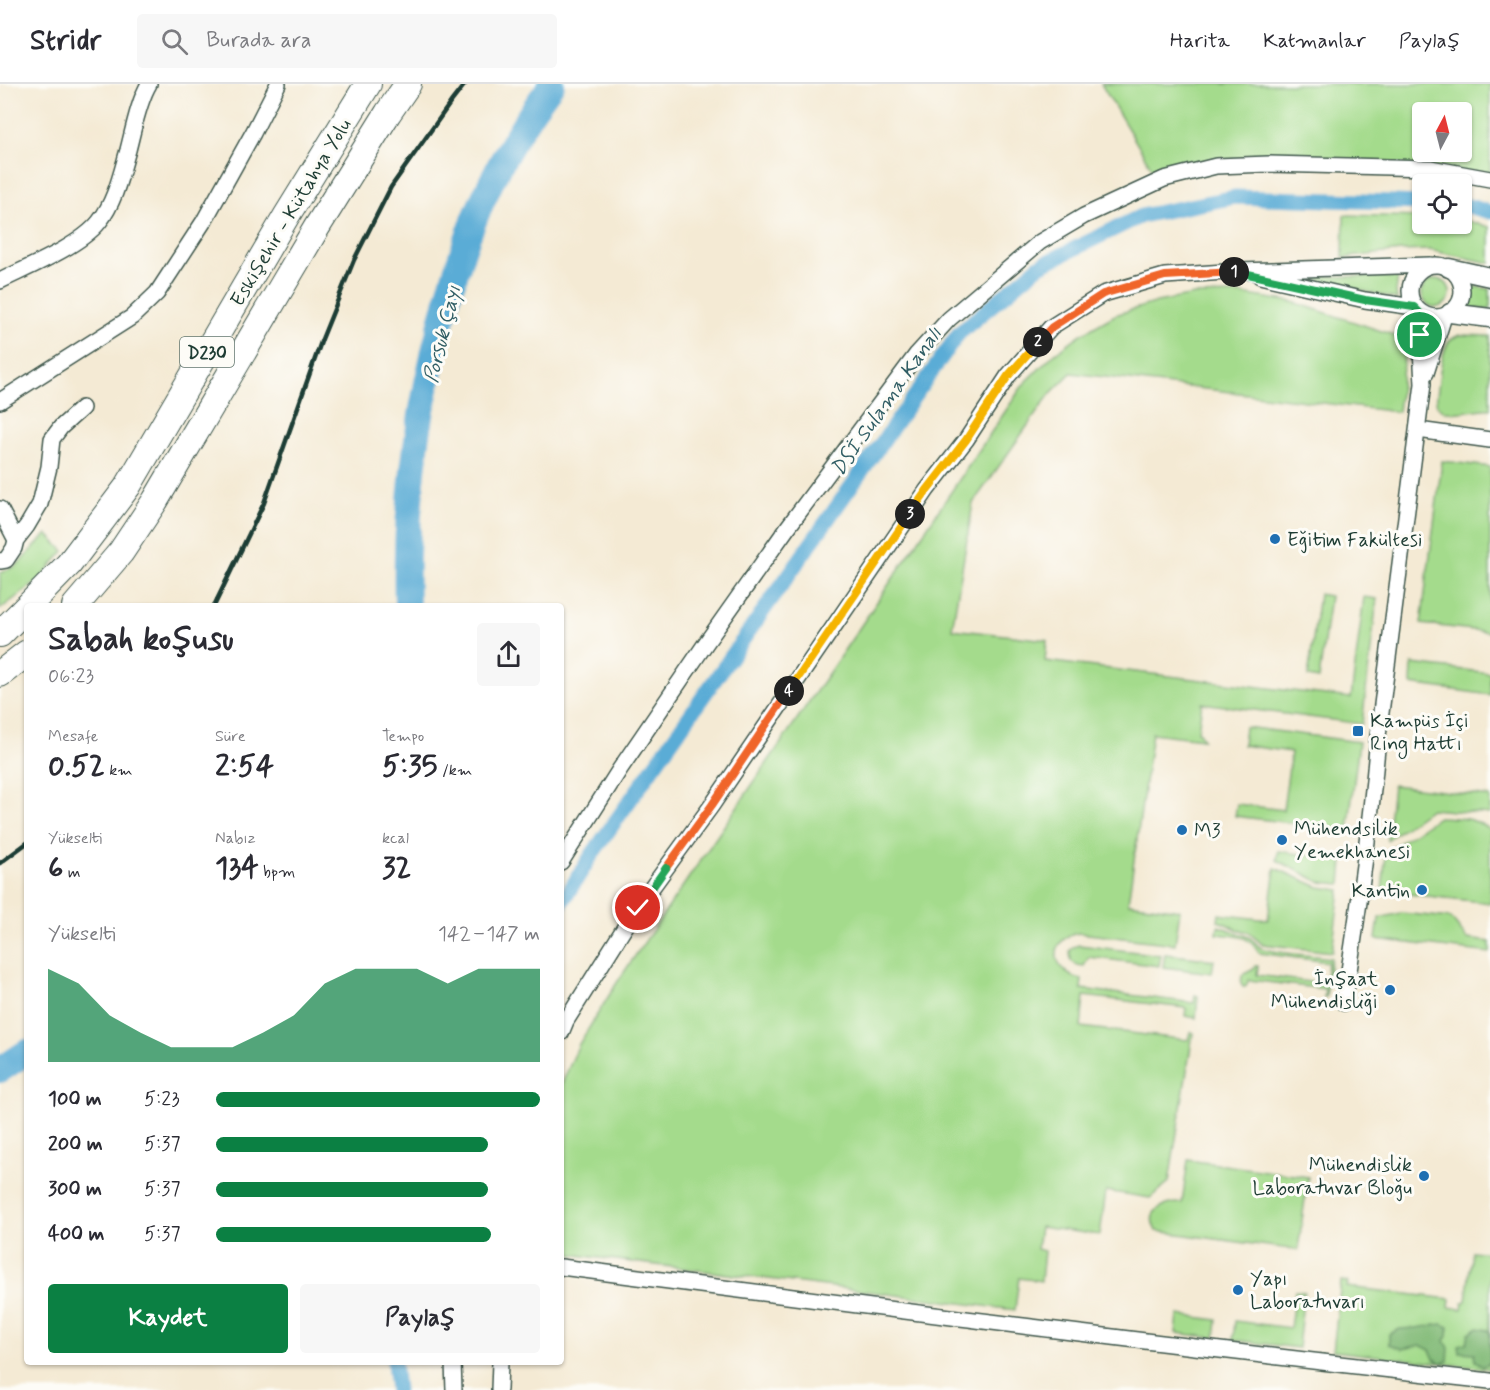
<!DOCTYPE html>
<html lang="tr">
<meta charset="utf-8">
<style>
body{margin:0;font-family:Mynerve,sans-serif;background:#f7f7f7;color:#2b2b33;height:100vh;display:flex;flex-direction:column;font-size:22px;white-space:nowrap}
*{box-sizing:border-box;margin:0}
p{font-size:20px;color:#7c7c81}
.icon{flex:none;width:33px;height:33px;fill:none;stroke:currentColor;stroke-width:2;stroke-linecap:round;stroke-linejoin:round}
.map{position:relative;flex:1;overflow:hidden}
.panel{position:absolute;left:24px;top:519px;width:540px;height:762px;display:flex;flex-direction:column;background:#fff;border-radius:6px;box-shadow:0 2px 4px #0004}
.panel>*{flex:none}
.needle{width:39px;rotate:7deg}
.buttons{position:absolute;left:1412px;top:18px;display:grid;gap:12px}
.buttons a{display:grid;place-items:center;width:60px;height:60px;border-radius:6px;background:#fff;box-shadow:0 2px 4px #0004;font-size:30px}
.pin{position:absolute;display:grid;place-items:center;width:51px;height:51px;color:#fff;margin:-26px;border:3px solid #fff;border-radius:50%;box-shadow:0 2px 6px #0007}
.km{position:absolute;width:30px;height:30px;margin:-15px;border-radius:50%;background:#222;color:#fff;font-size:16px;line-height:30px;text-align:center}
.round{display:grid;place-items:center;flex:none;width:63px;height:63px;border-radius:6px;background:#f7f7f7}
.headline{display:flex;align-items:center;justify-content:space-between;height:102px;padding:0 24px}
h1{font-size:33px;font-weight:700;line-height:45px}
.figures{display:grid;grid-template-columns:repeat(3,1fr);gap:9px;height:102px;padding:6px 24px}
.figures div{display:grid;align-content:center}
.figures b{font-size:30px;font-weight:700}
.figures small{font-size:16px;font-weight:400}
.figures p{font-size:16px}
.chart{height:168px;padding:12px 24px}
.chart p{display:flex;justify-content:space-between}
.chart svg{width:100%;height:108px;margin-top:6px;fill:#0b8043;opacity:.7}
.cta{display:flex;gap:12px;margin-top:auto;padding:12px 24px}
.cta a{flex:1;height:69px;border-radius:6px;background:#0b8043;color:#fff;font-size:24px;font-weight:700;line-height:69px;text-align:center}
.cta a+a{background:#f7f7f7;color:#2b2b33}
ul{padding:0 24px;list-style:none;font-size:20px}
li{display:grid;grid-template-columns:96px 72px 1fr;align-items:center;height:45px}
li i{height:15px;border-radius:8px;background:#0b8043}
header{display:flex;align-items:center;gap:36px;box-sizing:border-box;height:84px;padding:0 30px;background:#fff;border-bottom:2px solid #e1e1e2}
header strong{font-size:28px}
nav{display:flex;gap:33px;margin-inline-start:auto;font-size:21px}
.search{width:420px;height:54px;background:#f7f7f7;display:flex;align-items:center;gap:15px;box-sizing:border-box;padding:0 21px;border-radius:6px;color:#7c7c81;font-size:22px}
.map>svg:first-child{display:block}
.green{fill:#a4db8c;stroke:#628c60;stroke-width:1.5;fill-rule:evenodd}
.forest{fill:#83bb78;stroke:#517c56;stroke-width:1.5}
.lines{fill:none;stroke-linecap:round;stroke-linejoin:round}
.canal{stroke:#5aacd6;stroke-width:15}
.river{stroke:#5aacd6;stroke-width:26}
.minor-casing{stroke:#3f574c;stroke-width:18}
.tertiary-casing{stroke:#3f574c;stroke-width:21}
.trunk-casing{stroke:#3f574c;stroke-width:28}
.minor{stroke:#fff;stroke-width:15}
.tertiary{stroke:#fff;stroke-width:18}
.trunk{stroke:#fff;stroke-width:26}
.rail{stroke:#1f3d34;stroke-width:4.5}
.split-1-casing{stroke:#fff;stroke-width:12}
.split-2-casing{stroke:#fff;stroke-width:12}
.split-3-casing{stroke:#fff;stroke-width:12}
.split-4-casing{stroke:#fff;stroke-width:12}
.split-5-casing{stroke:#fff;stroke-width:12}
.split-6-casing{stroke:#fff;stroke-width:12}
.split-1{stroke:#22a559;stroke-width:8}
.split-2{stroke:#f0652b;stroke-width:8}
.split-3{stroke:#f5b400;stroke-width:8}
.split-4{stroke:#f5b400;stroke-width:8}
.split-5{stroke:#f0652b;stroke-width:8}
.split-6{stroke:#22a559;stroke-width:8}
.poi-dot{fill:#1f6fb2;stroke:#fdfcf7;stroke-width:2}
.labels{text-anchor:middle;stroke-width:6;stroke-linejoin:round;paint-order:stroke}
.shield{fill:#fdfcf7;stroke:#62766e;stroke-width:1.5}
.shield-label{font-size:18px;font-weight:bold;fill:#1f3d34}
.street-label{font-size:20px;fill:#1f3d34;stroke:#fdfcf7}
.poi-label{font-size:20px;fill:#1f3d34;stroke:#fdfcf7;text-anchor:start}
.water-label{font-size:21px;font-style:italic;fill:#315e65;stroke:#fdfcf7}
</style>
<header>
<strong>Stridr</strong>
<div class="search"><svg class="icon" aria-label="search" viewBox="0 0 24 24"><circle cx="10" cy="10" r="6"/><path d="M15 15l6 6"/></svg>Burada ara</div>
<nav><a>Harita</a><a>Katmanlar</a><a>Paylaş</a></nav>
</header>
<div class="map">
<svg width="1490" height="1306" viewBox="0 0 1490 1306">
<rect width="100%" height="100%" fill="#fdfcf7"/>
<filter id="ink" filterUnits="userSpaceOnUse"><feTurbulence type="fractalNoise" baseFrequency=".0167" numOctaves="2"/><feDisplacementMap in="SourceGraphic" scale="12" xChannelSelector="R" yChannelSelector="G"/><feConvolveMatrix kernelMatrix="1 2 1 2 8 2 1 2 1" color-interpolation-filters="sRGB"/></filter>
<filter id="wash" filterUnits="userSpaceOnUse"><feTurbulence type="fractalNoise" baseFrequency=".008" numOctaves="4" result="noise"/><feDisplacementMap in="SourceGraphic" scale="24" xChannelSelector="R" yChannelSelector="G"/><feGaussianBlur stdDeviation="1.35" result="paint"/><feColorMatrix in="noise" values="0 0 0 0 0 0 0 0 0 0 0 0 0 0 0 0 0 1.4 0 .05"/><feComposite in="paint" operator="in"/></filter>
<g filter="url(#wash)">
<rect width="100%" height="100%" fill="#f4ead4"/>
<!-- green -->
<path class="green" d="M1101,0h389v89l-253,-14 -45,5 -38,8zM1422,28h39v40h-39z
M1344,131l78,2v7h39v-5l29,8v36l-61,-13 -28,1 -58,7z
M1301,192l97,1 -2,15 1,7z
M1422 209a14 14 0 1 1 28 0a14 14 0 1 1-28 0Z
M1472,202l18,3v21l-21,-2 4,-11z
M1241,210l52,8 113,37 -8,73 -327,-39 -21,21 -77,109 -21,126 95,11 -2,21 306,37 13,-101 13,2 -15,125 -160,-21 -4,28 5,8 -51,-6 -24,170 52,7 -5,34 -96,-11c-32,5 -28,41 3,46l-1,10 113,14 1,-8 3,1 -2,22 -11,-2 1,-8 -102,-12 -3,31 107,13 2,-8 3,1 -24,149 -19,16 -44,-7 -6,44 -60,-8 -3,22 7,2 -3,30 -22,-3 -4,32 -454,-57v-167l18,-42 39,-63 238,-348 167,-248 31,-31 26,-19 35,-20 42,-13 37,-7z
M1460,251l30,1v73c-15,-2 -47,13 -54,-7 3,-15 4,-47 12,-59 3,-5 7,-6 12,-8z
M1442,377l48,6v165l-69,-8z
M47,450l17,17 -27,31 -37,27v-36l16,-7z
M1319,510l11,2 -11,83 -11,-2z
M1412,580l78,9v22l-79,-11z
M1245,643l114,15 -11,88 -113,-14 2,-12 46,6 8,-58 -48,-7z
M1393,701l97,12v17l-60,-5 -43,31z
M1438,733c20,1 37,0 52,13v73l-108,-12 4,-39z
M1278,767l65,9 -2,24 -21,-2 -43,-22z
M1275,784l44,19 21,3 -8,62 -70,-8 -14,-12 -12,-3 -10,-5 -8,-3 1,-7 49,6z
M1401,829l50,5 16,21 23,3v11l-114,-14 3,-21z
M1218,842c3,1 29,10 32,12 5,3 8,10 14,11 20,5 47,6 67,9l-5,39h-2l1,-8 -76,-9 -4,7h-2l-2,-3 1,-9 12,-6 1,-3h3l-1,9 68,9 3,-22 -69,-9c-11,-19 -22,-17 -42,-19z
M1079,861l82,10 -2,11 -70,-9 -5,9 -7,-1 -6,-4 -1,-10 3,-4z
M1165,870l49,6 -2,13 -49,-6z
M1188,1076l120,17 -10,73 -142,-19c-12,-22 9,-28 26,-28z
M1472,1167l18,2v116l-157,-18 8,-70 7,1 -1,5 103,12 -1,8 13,2 1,-7 3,-1z
M1295,1207l9,1 -6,56 -65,-8 2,-19 55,7z
M1178,1231l39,5 -2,18 -39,-5z"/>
<!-- forest -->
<path class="forest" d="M1442,1240l7,3 -1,8 -3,6 4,7 -1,13 -7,2 -7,-4 -4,-9 -10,-5 -17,4 -14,-5v-10l11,-5 16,-1z
M1477,1244l11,2 2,3v30l-7,3 -8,-5 -1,-8 -14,-1 -1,-7 8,-2 2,-10z"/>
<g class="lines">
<!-- canal -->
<path class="canal" d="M1461,120l29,8
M561,820l32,-51 366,-520 80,-67 102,-50 94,-19 187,6
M394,1278l3,28"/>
<!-- river -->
<path class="river" d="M407,522c-3,-106 13,-213 43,-315 10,-33 21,-67 36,-98 18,-39 40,-75 66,-109
M0,986l27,-18"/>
</g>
</g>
<g filter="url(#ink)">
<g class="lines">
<defs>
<path id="minor" d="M1410 207a26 26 0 1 1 52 0a26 26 0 1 1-52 0Z
M1260,192l105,24 49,7
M0,197c28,-14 80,-35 99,-59 16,-20 22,-48 29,-72 5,-19 11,-50 21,-66
M1426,289l18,-57
M0,317l132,-84 25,-24 47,-72 49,-88 25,-49
M1418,346l72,10
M0,425l16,31 -2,8 -8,12 -6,1
M16,456l11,-14 13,-22 9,-37 3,-28 9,-12 21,-19
M561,778l59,-93 86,-126 82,-116 129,-173 32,-35 91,-77 44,-26 80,-37 52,-13 53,-2 161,4 60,11
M1344,919c14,-89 27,-178 34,-267l45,-352 -4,-72
M561,949l5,-12 71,-113 75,-103 215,-315 39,-50 42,-64 43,-49 52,-33 62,-18 75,-5 190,-6
M561,1183c309,40 619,80 929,114
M453,1278l1,28
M499,1306l1,-28"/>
<path id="tertiary" d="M1449,184l41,9
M1450,229l40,5"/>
<path id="trunk" d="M28,522l41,-42 59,-78 159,-271 81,-131
M75,522l46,-54 34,-51 162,-274 71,-114 20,-29
M0,550l27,-27
M0,590l27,-21"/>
</defs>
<!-- minor casing -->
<use href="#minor" class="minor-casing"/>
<!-- tertiary casing -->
<use href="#tertiary" class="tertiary-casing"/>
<!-- trunk casing -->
<use href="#trunk" class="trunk-casing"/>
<!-- minor -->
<use href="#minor" class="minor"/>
<!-- tertiary -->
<use href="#tertiary" class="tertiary"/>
<!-- trunk -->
<use href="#trunk" class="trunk"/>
<!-- rail -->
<path class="rail" d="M214,522l50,-103 58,-164 32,-79 37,-73 60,-85 14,-18
M0,779l27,-20"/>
</g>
</g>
<g class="lines" filter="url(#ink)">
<defs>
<path id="split-1" d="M1234,188h5l126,28 49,7 5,5 1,23"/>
<path id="split-2" d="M1038,258l14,-15 51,-33 62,-18 69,-4"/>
<path id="split-3" d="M910,430l17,-24 39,-50 42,-64 30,-34"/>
<path id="split-4" d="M789,607l121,-177"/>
<path id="split-5" d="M666,784l46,-63 77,-114"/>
<path id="split-6" d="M638,824l28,-40"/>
</defs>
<!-- split-1 casing -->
<use href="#split-1" class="split-1-casing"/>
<!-- split-2 casing -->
<use href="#split-2" class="split-2-casing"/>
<!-- split-3 casing -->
<use href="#split-3" class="split-3-casing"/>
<!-- split-4 casing -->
<use href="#split-4" class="split-4-casing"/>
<!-- split-5 casing -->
<use href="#split-5" class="split-5-casing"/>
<!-- split-6 casing -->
<use href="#split-6" class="split-6-casing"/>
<!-- split-1 -->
<use href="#split-1" class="split-1"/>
<!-- split-2 -->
<use href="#split-2" class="split-2"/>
<!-- split-3 -->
<use href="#split-3" class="split-3"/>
<!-- split-4 -->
<use href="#split-4" class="split-4"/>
<!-- split-5 -->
<use href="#split-5" class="split-5"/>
<!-- split-6 -->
<use href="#split-6" class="split-6"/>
</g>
<!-- markers -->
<g class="poi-dot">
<circle cx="1275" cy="455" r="6"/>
<rect x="1352" y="641" width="12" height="12" rx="3"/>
<circle cx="1182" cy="746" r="6"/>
<circle cx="1282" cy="756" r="6"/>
<circle cx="1422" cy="806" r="6"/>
<circle cx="1390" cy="906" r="6"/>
<circle cx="1424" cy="1092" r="6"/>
<circle cx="1238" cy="1206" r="6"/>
</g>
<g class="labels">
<!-- shield labels -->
<rect class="shield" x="180" y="253" width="54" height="30" rx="4.5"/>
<g class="shield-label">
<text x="207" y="274">D230</text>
</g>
<!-- street labels -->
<g class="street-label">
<text transform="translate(290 128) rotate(-59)" y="7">Eskişehir - Kütahya Yolu</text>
</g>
<!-- poi labels -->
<g class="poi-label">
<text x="1287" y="462">Eğitim Fakültesi</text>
<text x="1370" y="643">Kampüs İçi<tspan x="1370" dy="23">Ring Hattı</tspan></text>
<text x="1294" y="751">Mühendsilik<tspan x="1294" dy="23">Yemekhanesi</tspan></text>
<text x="1194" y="753">M3</text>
<text x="1410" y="813" text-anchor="end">Kantin</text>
<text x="1378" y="901" text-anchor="end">İnşaat<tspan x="1378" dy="23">Mühendisliği</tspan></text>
<text x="1412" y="1087" text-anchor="end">Mühendislik<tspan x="1412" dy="23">Laboratuvar Bloğu</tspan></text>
<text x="1250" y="1201">Yapı<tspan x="1250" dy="23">Laboratuvarı</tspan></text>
</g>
<!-- water labels -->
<g class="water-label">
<text transform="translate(442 250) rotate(-76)" y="7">Porsuk Çayı</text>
<text transform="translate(886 317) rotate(-55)" y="7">DSİ Sulama Kanalı</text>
</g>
</g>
</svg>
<div class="buttons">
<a><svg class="needle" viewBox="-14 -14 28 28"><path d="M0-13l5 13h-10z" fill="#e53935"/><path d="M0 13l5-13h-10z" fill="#7c7c81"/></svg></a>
<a><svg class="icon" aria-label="locate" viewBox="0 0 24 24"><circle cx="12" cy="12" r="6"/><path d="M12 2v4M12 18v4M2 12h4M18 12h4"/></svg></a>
</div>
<div class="pin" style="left:1420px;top:251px;background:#1e9e55"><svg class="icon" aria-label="arrive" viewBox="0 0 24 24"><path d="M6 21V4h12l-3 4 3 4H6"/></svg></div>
<div class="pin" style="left:638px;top:824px;background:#d93025"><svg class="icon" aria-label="check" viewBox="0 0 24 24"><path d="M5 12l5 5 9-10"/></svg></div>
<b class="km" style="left:1234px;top:188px">1</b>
<b class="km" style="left:1038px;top:258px">2</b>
<b class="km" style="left:910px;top:430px">3</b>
<b class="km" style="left:789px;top:607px">4</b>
<section class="panel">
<div class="headline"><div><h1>Sabah koşusu</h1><p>06:23</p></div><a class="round"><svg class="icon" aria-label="share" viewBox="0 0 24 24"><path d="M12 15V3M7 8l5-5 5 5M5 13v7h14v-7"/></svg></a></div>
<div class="figures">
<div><p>Mesafe</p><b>0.52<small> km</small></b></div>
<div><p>Süre</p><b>2:54</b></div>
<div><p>Tempo</p><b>5:35<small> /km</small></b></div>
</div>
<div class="figures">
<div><p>Yükselti</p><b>6<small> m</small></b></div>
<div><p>Nabız</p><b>134<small> bpm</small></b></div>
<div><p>kcal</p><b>32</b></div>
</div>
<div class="chart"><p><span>Yükselti</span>142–147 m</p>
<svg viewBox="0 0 160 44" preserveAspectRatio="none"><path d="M0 44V6L10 12L20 25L30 32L40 38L50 38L60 38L70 32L80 25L90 12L100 6L110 6L120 6L130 12L140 6L150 6L160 6V44z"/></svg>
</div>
<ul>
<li><b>100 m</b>5:23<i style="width:100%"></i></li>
<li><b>200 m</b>5:37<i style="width:84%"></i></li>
<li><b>300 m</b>5:37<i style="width:84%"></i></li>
<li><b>400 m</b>5:37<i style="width:85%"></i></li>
</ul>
<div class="cta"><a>Kaydet</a><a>Paylaş</a></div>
</section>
</div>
